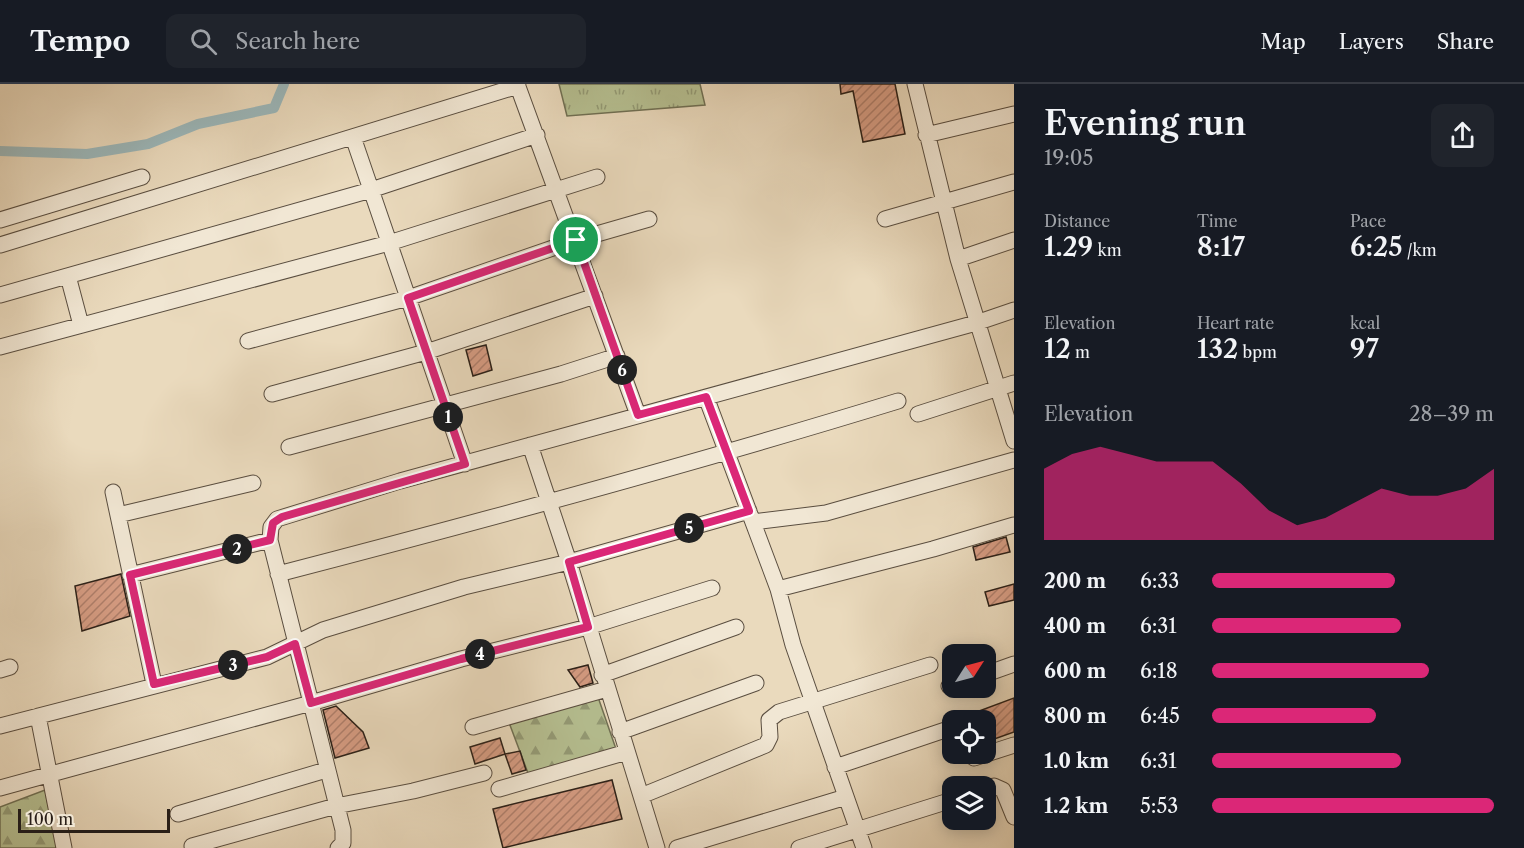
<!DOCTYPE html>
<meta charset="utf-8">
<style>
body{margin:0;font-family:"Libre Caslon Text",serif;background:#20242c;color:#f1f3f6;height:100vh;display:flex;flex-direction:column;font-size:22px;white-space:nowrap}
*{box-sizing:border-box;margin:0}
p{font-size:20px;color:#9ea1a6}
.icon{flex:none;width:33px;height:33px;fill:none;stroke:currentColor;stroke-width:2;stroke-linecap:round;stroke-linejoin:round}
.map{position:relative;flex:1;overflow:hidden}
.sheet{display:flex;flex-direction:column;background:#171b24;width:510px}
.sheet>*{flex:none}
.needle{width:39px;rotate:54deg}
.fabs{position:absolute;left:942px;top:560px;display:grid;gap:12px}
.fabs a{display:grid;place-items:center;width:54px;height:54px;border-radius:12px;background:#171b24;box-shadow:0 3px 15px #0003;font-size:30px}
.scale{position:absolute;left:18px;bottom:15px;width:152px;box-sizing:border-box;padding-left:6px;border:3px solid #2a1f17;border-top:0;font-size:16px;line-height:21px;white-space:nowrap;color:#2a1f17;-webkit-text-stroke:4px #f1e7d4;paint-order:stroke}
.pin{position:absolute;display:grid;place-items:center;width:51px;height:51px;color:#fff;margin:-26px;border:3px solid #fff;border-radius:50%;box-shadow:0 2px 6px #0007}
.km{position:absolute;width:30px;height:30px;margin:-15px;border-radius:50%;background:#222;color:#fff;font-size:16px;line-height:30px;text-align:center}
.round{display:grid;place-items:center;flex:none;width:63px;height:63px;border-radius:12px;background:#20242c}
.headline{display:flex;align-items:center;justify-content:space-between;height:102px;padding:0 30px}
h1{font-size:33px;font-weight:600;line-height:45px}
.figures{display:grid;grid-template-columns:repeat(3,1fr);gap:9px;height:102px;padding:6px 30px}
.figures div{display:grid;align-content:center}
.figures b{font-size:26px;font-weight:600}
.figures small{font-size:16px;font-weight:400}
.figures p{font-size:16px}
.chart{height:168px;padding:12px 30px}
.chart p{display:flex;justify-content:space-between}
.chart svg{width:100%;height:108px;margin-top:6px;fill:#db2777;opacity:.7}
ul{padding:0 30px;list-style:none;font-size:20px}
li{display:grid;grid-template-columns:96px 72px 1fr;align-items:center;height:45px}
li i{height:15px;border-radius:8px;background:#db2777}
header{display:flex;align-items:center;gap:36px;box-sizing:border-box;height:84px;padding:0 30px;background:#171b24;border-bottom:2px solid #363941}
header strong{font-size:28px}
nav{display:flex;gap:33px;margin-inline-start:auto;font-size:21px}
.search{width:420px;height:54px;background:#20242c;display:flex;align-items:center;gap:15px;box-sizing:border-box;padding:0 21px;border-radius:12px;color:#9ea1a6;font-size:22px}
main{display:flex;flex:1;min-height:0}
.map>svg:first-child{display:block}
.forest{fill:url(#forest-firs);stroke:#707054;stroke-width:1.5}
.park{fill:url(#park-tufts);stroke:#707054;stroke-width:1.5}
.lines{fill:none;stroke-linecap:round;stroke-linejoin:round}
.canal{stroke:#9cb8bb;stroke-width:10}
.building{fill:url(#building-hatch);stroke:#2a1f17;stroke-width:1.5}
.minor-casing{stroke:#5a4e40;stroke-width:17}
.minor{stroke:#f1e7d4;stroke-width:15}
.route-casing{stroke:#fff;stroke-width:12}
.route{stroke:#db2777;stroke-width:8}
</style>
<header>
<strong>Tempo</strong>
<div class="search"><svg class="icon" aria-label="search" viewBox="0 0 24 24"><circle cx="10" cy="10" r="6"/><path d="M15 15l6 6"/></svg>Search here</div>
<nav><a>Map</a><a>Layers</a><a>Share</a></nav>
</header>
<main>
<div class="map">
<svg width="1014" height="764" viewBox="0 0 1014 764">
<defs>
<pattern id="forest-firs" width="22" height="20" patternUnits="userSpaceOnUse" patternTransform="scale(1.5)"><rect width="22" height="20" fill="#b6c092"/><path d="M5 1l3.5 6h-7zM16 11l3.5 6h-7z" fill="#949b76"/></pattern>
<pattern id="park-tufts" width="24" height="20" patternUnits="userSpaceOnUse" patternTransform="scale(1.5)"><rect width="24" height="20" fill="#b6c092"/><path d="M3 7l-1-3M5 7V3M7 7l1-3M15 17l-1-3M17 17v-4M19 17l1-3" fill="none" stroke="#949b76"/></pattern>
<pattern id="building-hatch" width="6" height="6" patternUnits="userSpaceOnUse" patternTransform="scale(1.5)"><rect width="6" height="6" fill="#d79d84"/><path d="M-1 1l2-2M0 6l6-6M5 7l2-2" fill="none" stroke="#af7f6b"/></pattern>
</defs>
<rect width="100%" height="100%" fill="#eadabd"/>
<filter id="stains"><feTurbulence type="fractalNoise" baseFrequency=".00333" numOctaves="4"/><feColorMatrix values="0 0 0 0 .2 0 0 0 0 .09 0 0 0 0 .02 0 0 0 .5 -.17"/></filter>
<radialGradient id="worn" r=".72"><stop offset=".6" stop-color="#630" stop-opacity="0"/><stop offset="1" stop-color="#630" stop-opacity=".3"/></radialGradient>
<!-- forest -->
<path class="forest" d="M598,613l18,52 -88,24 -23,-61z
M45,706l12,58h-57v-41z"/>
<!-- park -->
<path class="park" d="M559,0h141l5,21 -138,11z"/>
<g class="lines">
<!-- canal -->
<path class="canal" d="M0,67l87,3 61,-10 50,-20 76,-16 10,-24"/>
</g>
<!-- building -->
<path class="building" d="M840,0h55l10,50 -42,8 -10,-51 -12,3z
M486,261l6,25 -19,6 -7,-26z
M1006,453l4,15 -34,8 -3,-13z
M121,490l9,42 -48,15 -7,-45z
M1014,500v16l-25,6 -4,-14z
M588,581l5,18 -13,4 -12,-17z
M1014,614v34l-28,10v-22h-31z
M336,622l27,26 6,16 -34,10 -12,-48z
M500,654l5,16 -30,10 -5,-17z
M520,667l6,19 -14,4 -7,-20z
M612,696l10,39 -119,29 -10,-39z"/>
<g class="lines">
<defs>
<path id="minor" d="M517,0l121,331
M915,0l43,175 56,182
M926,51l88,-21
M353,53l112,327
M885,135l129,-37
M0,136l142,-43
M0,161l518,-159
M958,175l56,-19
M68,192l13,49
M0,211l371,-105 166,-55
M248,257l160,-43 168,-58 73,-21
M0,263l389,-104 208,-66
M272,310l154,-42 169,-56
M706,313l72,192 15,56 71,203
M918,330l96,-31
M530,361l39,117 180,-51
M289,363l272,-73 56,-18
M113,408l41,192
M118,431l135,-32
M753,438l73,-9 188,-53
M278,490c208,-54 415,-110 620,-173
M130,491l140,-35
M778,505l155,-40 81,-24
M0,586l10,-3
M986,590l28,-10
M602,591l134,-48
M949,602l3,-1
M38,632l26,132
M0,642l267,-69 56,-27 141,-43 105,-25 88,286
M473,643l134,-38
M620,648l136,-49
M974,674l40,-13
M835,683l113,-38
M0,704l311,-85 150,-44 127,-32 124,-39
M499,705l128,-37
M986,705l8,-3 9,4 11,27
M641,712l125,-51 4,-8 -1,-17 10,-8 151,-47
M178,730l148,-44
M192,762l144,-40 77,-15 71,-18
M338,764l5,-5v-13l-73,-290 1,-13 6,-8 123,-38 576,-158 38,-13
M677,764l169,-51
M799,764l153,-48"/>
</defs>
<!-- minor casing -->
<use href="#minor" class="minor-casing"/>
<!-- minor -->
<use href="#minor" class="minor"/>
</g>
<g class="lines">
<defs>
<path id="route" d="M576,156l62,175 68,-18 43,114 -180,51 19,65 -127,32 -150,44 -16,-59 -28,13 -113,27 -24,-109 140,-35 3,-17 9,-6 183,-53 -57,-166z"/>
</defs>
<!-- route casing -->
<use href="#route" class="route-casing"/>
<!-- route -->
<use href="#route" class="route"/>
</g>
<rect width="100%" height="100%" filter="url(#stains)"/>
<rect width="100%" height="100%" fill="url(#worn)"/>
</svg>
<div class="fabs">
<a><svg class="needle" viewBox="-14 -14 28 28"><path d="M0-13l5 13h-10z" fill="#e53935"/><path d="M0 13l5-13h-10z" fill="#9ea1a6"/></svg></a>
<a><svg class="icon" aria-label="locate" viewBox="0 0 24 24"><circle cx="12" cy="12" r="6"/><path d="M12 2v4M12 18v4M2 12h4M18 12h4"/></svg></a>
<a><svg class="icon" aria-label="layers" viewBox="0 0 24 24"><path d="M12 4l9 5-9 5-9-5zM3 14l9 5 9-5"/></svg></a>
</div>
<div class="scale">100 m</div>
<div class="pin" style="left:576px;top:156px;background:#1e9e55"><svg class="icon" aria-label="arrive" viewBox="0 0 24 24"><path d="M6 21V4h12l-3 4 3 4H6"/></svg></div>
<b class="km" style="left:448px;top:333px">1</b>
<b class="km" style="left:237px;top:465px">2</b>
<b class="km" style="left:233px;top:581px">3</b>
<b class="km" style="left:480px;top:570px">4</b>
<b class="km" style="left:689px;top:444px">5</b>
<b class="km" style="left:622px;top:286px">6</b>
</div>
<section class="sheet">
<div class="headline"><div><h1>Evening run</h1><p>19:05</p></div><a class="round"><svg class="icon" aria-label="share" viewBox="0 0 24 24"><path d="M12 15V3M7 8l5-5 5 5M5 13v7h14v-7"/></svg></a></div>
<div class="figures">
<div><p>Distance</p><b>1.29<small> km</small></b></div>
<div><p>Time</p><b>8:17</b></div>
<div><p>Pace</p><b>6:25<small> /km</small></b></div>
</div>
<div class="figures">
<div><p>Elevation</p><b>12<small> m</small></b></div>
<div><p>Heart rate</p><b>132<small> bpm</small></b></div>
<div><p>kcal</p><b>97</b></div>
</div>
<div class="chart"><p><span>Elevation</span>28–39 m</p>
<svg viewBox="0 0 160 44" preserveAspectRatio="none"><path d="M0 44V15L10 9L20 6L30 9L40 12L50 12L60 12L70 21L80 32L90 38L100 35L110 29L120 23L130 26L140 26L150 23L160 15V44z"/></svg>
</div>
<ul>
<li><b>200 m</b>6:33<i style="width:65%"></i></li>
<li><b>400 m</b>6:31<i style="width:67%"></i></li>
<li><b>600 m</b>6:18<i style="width:77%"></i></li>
<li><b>800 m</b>6:45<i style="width:58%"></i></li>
<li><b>1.0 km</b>6:31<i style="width:67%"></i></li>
<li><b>1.2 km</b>5:53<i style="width:100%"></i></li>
</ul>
</section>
</main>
